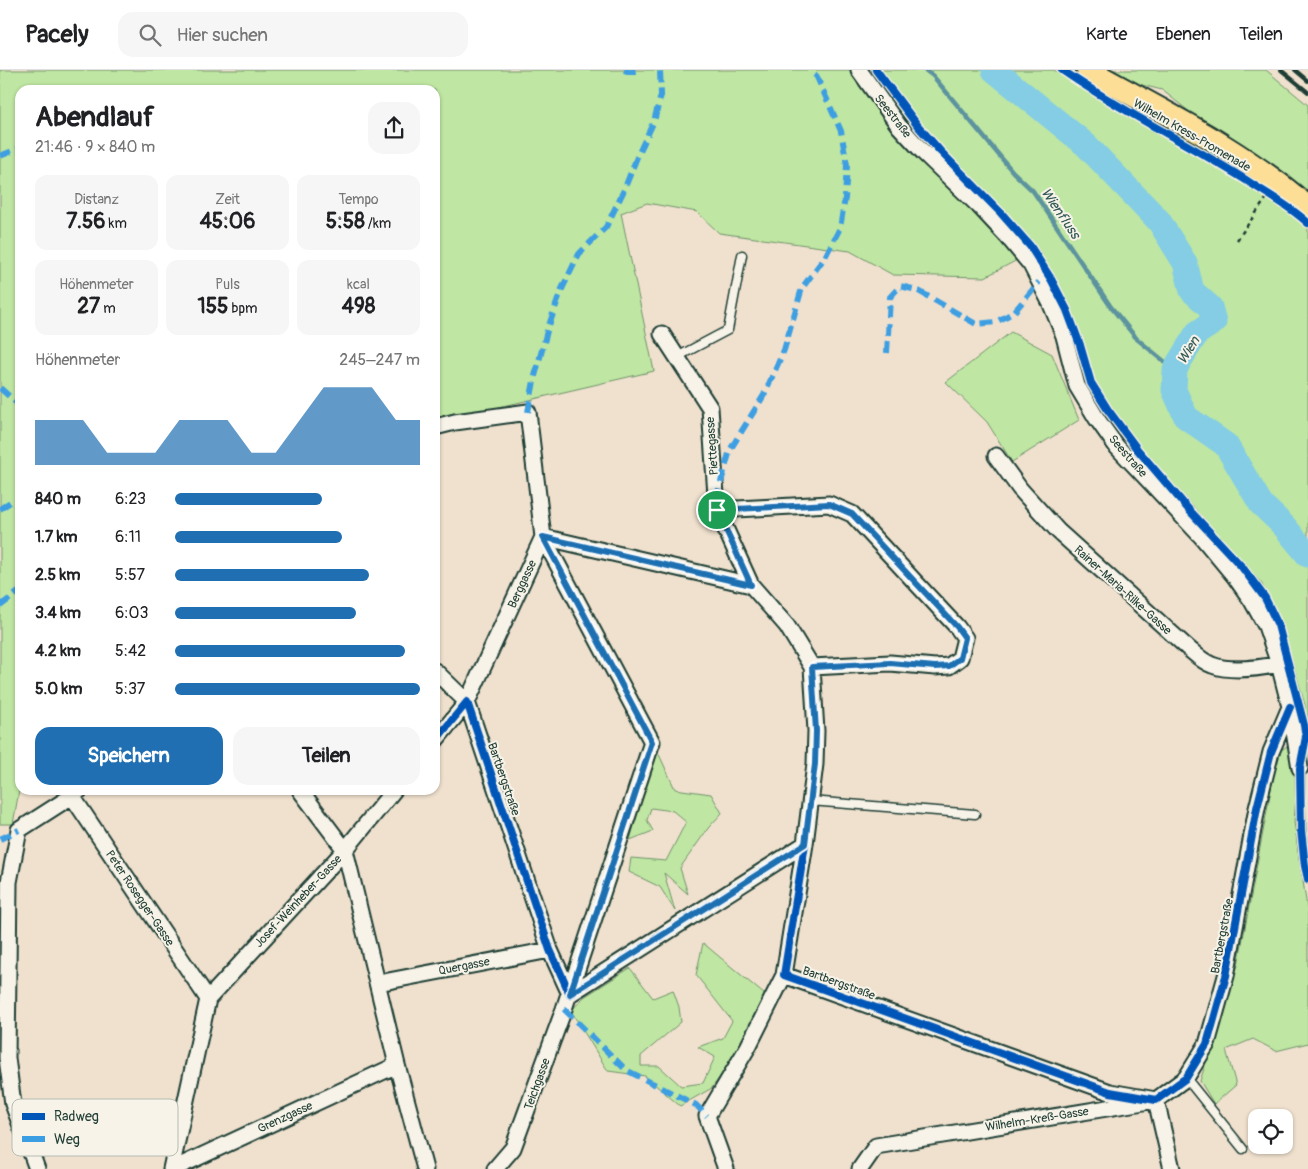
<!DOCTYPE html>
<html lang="de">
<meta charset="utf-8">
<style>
body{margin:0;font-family:Pangolin,sans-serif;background:#f6f6f6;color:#202124;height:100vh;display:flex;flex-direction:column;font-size:19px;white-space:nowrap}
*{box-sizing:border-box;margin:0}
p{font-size:16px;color:#757577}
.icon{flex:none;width:28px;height:28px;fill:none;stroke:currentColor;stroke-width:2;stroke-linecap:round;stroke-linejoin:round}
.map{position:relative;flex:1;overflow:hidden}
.details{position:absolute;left:15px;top:15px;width:425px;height:710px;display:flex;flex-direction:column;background:#fff;border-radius:15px;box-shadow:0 1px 4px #0004}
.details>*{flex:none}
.fabs{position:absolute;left:1248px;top:1039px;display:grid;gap:10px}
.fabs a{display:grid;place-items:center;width:45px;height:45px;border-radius:10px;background:#fff;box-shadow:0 1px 4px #0004;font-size:25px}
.pin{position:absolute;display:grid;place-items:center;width:42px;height:42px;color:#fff;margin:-21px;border:2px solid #fff;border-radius:50%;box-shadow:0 1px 5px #0007}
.round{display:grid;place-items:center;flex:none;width:52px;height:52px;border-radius:15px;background:#f6f6f6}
.headline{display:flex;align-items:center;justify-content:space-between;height:85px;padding:0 20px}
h1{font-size:28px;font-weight:700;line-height:38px}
.metrics{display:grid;grid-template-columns:repeat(3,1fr);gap:8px;height:85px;padding:5px 20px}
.metrics div{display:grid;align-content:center;border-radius:12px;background:#f6f6f6;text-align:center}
.metrics b{font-size:21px;font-weight:700}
.metrics small{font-size:14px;font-weight:400}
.metrics p{font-size:14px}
.chart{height:140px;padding:10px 20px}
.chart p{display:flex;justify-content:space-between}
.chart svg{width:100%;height:90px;margin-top:5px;fill:#1f6fb2;opacity:.7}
.cta{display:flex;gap:10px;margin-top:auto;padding:10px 20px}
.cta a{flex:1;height:58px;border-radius:15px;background:#1f6fb2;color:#fff;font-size:20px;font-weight:700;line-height:58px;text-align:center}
.cta a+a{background:#f6f6f6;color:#202124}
ul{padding:0 20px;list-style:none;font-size:16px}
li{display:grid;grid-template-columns:80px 60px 1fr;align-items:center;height:38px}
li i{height:12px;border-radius:6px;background:#1f6fb2}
header{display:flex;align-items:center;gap:30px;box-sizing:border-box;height:70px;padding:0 25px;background:#fff;border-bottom:1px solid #e0e0e0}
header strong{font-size:24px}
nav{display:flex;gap:28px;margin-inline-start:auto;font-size:18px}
.search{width:350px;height:45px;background:#f6f6f6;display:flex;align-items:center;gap:12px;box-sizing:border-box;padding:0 18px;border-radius:15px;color:#757577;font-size:19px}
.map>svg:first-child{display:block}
.green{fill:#bfe6a2;stroke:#6f926b}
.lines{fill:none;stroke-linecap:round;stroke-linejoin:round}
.stream{stroke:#5c939e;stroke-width:4.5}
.river{stroke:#84cde5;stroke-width:25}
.service-casing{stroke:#1f3d34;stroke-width:11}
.minor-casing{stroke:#1f3d34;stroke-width:19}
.primary-casing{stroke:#1f3d34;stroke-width:26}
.path{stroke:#1f3d34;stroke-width:2.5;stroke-dasharray:4 4;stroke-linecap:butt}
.service{stroke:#f7f3e8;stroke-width:8}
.minor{stroke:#f7f3e8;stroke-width:15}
.primary{stroke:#fcde96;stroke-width:22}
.rail{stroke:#1f3d34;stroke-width:4}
.quiet{stroke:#3c9ee2;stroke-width:6;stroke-dasharray:12 6;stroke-linecap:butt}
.cycleway-casing{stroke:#f7f3e8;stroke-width:11}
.cycleway{stroke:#0057b8;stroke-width:8}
.route-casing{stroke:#fff;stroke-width:10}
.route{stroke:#1f6fb2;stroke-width:6}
.labels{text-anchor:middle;stroke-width:4;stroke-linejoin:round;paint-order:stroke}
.street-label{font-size:12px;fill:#1f3d34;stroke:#f7f3e8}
.water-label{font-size:14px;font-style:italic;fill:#335a57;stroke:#f7f3e8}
.key{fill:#f7f3e8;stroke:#b6bcb2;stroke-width:1}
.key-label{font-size:14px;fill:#1f3d34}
</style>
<header>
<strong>Pacely</strong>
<div class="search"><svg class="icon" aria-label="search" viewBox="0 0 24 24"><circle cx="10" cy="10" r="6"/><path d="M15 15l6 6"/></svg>Hier suchen</div>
<nav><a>Karte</a><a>Ebenen</a><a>Teilen</a></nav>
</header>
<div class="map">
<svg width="1308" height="1099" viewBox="0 0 1308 1099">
<rect width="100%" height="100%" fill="#f0e1ce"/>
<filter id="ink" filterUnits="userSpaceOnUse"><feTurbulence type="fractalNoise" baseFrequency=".02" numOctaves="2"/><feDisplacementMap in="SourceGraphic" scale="10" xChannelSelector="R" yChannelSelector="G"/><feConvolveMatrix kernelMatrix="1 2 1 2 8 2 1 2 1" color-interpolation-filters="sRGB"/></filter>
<g filter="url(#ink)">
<!-- green -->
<path class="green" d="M0,0h1054l59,38 129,73 43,29 23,18v545l-3,-68 -22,-77 -21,-44 -128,-144 -40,-58 -30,-87 -26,-46 -53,28 -92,-2 -43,-24 -131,-18 -22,-21 -50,-9 -26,10 33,158 -219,51v-332h-415v695l-7,39h-13z
M1107,0h159l42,35v88l-13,-12 -42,-29 -48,-28 -43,-34 -28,-7z
M1011,262l41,22 27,66 -67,42 -25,-40 -41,-40z
M1292,673l6,27 -4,52 14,92v129l-32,8 -23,-12 -27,11 10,35 -22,19 -14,-23 38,-116 40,-213z
M656,678l19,41 36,5 11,19 -13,14 -29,41 8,26 -24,-21 11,38 -15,-24 -31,-15 2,-14 35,3 20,-39 -13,-11 -22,-3 -4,12 6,11 -23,9z
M703,873l62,52 -30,61 -23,32 -32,18 -35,-30 -37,-5 -37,-60 13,-14 46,-29 23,30 20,-8 6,17 2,15 -40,34v10h18l22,20 22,-3 12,-26 -17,-10 25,-9 9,-17 -36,-46z"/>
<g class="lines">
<!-- stream -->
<path class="stream" d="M925,0l8,6 80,96 20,19 78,116 26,32 38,31"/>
<!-- river -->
<path class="river" d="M994,0l92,75 73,76 26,42 7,28 18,16 4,15 -17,11 -18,29 -4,8 -1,20 12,27 40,28 35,59 23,22 24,29"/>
<defs>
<path id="service" d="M677,287l51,-27 14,-75
M1300,698c1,37 -1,75 8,111
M810,731l165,13
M1186,1008l57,71"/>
<path id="minor" d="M859,0l40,56 25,27 55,53 28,30 24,29 19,37 14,34 13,50 20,33 20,28 84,89 34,41 17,24 14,25 13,38 11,43 10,61
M662,264l48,74 7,102 34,75 36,41 25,41 4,64 -1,33 -10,80
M435,357l20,-5 73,-10 15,125 109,205 -88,267 -51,139 -18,21
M996,386l24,33 38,42 131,118c7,6 14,13 23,16 18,7 48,3 67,-1
M717,440l112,-6 23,10 105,113 8,11 -5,20 -11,8 -14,1 -45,-4 -78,4
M435,601l32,31 76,-165 208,48
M435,671l32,-39 83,248 20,44 235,-150 -21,131 326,117 46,8 30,-22 21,-34 19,-68 31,-168 14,-56 19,-45
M300,720l45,60 49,-60
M72,726l136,203
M378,913l172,-33
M37,1099l-24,-65 -6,-46 2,-176 10,-52 53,-34 8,-6
M171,1099l37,-170 137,-149 52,215 28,104
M173,1099l224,-104
M726,1099l-19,-53 41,-69 36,-72
M860,1099l16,-23 280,-46 16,69"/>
<path id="primary" d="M1088,0c75,42 155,80 220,138"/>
</defs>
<!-- service casing -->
<use href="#service" class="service-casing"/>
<!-- minor casing -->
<use href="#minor" class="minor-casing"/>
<!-- primary casing -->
<use href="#primary" class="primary-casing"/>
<!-- path -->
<path class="path" d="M1237,170l31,-44"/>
<!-- service -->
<use href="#service" class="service"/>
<!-- minor -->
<use href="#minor" class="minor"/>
<!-- primary -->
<use href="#primary" class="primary"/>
<!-- rail -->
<path class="rail" d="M1281,0l27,22
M1295,0l13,11"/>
<!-- quiet -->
<path class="quiet" d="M624,0l6,2 9,-2
M0,86l20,-8
M887,283l3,-56 10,-11 17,4 59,34 20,-2 18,-10 25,-30
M0,318l20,18
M528,342l7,-36 12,-45 14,-40 18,-37 27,-27 18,-37 13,-33 17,-36 7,-26 -1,-25
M716,430l14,-50 34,-55 20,-45 18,-62 23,-31 15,-29 5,-30 2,-33 -6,-34 -24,-54 -6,-7
M0,439l13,-9h7
M0,536l20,-15
M0,769l19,-9
M564,939l62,61 70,35 11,11"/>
<defs>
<path id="cycleway" d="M876,0l42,56 22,25 61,62 29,33 21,33 16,31 13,35 11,38 17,27 29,39 53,62 52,56 23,31 13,27 26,100 2,12 -6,31 1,62 4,36 3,13
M1062,0c60,42 128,74 190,114 19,12 39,23 56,39
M435,671l32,-39 83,248 20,44 235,-150 -21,131 326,117 46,8 30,-22 21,-34 19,-68 31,-168 14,-56 19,-45"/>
</defs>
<!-- cycleway casing -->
<use href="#cycleway" class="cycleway-casing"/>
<!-- cycleway -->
<use href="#cycleway" class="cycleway"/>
</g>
</g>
<g class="lines" filter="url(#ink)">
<defs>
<path id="route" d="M829,434l23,10 105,113 8,11 -5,20 -11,8 -14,1 -45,-4 -78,4 4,64 -1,33 -10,80 -235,150 82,-252 -109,-205 208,48 -34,-75z"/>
</defs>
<!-- route casing -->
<use href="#route" class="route-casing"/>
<!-- route -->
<use href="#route" class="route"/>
</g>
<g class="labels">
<!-- street labels -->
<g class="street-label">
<text transform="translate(893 46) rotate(52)" y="4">Seestraße</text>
<text transform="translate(1192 65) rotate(30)" y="4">Wilhelm Kress-Promenade</text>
<text transform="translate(712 376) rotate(-94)" y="4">Piettegasse</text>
<text transform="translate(1128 386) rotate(49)" y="4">Seestraße</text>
<text transform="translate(522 514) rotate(-65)" y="4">Berggasse</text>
<text transform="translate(1123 520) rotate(42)" y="4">Rainer-Maria-Rilke-Gasse</text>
<text transform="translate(504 709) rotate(71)" y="4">Bartbergstraße</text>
<text transform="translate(140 828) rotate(56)" y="4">Peter Rosegger-Gasse</text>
<text transform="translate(298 831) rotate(-47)" y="4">Josef-Weinheber-Gasse</text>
<text transform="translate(1222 866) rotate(-79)" y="4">Bartbergstraße</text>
<text transform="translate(464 896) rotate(-11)" y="4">Quergasse</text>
<text transform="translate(839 913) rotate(20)" y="4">Bartbergstraße</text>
<text transform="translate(537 1014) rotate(-70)" y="4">Teichgasse</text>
<text transform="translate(285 1047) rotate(-25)" y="4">Grenzgasse</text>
<text transform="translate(1037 1049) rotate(-9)" y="4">Wilhelm-Kreß-Gasse</text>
</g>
<!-- water labels -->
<g class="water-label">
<text transform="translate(1061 143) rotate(56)" y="5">Wienfluss</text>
<text transform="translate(1188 280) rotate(-58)" y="5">Wien</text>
</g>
</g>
<!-- legend -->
<rect x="12" y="1029" width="166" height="57" rx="8" class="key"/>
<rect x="22" y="1043" width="23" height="7" fill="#0057b8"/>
<rect x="22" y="1066" width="23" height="6" fill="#3c9ee2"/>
<g class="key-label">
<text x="54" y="1051">Radweg</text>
<text x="54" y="1074">Weg</text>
</g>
</svg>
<div class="fabs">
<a><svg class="icon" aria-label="locate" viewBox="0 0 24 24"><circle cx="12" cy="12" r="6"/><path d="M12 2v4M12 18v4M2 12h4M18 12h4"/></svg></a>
</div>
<div class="pin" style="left:717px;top:440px;background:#1e9e55"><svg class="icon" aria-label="arrive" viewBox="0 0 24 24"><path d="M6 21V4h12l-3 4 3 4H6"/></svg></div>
<section class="details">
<div class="headline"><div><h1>Abendlauf</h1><p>21:46 · 9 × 840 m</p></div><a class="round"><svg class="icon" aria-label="share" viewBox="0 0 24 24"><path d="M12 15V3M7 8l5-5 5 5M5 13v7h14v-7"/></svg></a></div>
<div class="metrics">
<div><p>Distanz</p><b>7.56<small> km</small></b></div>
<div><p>Zeit</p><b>45:06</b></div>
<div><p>Tempo</p><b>5:58<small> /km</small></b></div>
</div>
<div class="metrics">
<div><p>Höhenmeter</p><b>27<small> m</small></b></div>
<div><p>Puls</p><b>155<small> bpm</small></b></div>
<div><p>kcal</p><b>498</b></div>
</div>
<div class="chart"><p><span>Höhenmeter</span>245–247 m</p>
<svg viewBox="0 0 160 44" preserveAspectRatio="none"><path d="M0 44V22L10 22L20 22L30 38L40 38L50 38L60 22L70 22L80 22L90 38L100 38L110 22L120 6L130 6L140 6L150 22L160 22V44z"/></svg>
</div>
<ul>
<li><b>840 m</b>6:23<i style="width:60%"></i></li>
<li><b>1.7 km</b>6:11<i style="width:68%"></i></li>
<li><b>2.5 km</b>5:57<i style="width:79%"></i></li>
<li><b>3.4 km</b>6:03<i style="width:74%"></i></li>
<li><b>4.2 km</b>5:42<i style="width:94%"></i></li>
<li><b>5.0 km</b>5:37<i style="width:100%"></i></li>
</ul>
<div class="cta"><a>Speichern</a><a>Teilen</a></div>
</section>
</div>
